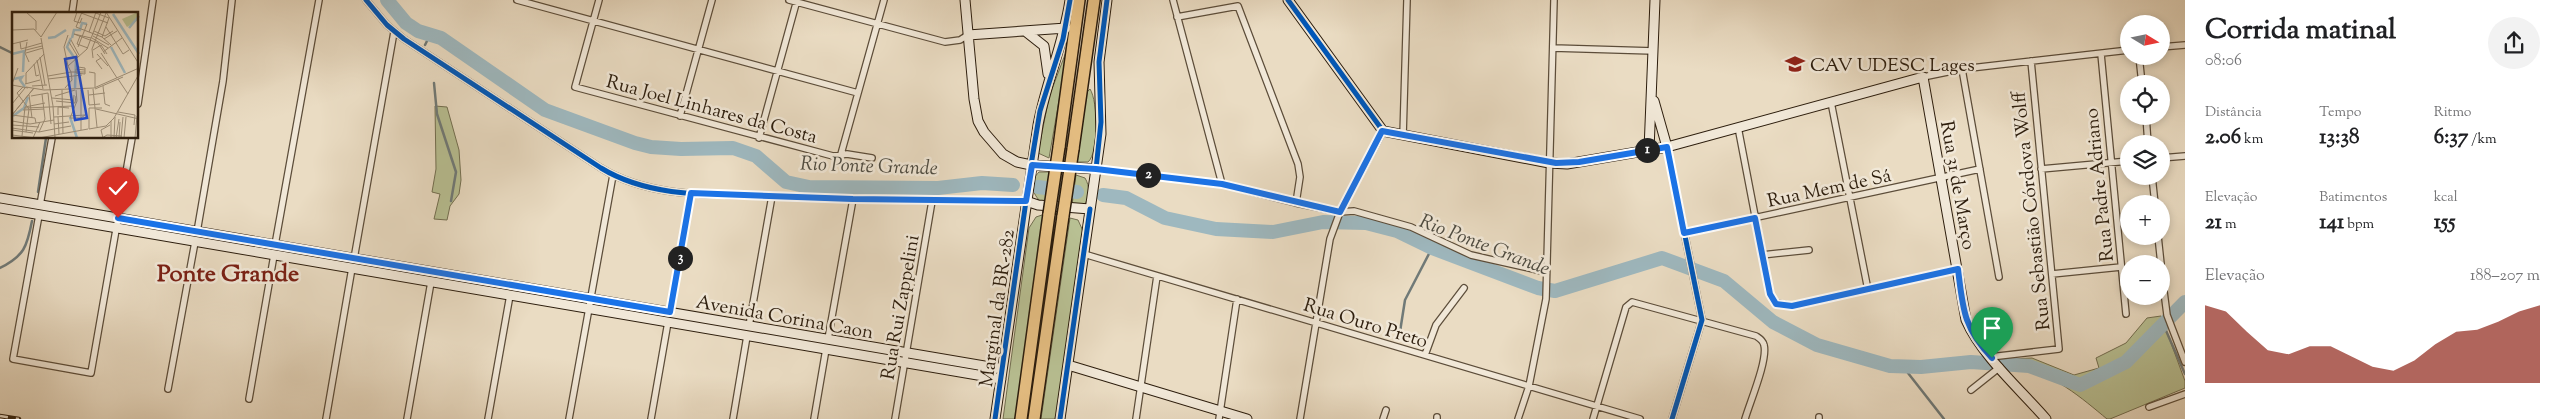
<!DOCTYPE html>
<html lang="pt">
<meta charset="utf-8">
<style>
body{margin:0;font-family:"Sorts Mill Goudy",serif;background:#f2f2f2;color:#202124;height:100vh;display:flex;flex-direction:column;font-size:19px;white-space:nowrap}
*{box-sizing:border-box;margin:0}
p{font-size:16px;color:#757577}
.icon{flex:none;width:28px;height:28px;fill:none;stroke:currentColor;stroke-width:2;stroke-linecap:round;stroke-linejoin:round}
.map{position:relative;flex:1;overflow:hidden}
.drawer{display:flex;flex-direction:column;background:#fff;width:375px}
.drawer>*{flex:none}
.needle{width:32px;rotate:100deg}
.buttons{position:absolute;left:2120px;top:15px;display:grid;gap:10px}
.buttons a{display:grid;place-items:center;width:50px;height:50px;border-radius:50%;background:#fff;box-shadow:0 2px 8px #0003;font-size:25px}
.pin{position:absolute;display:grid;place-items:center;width:42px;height:42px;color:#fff;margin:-51px -21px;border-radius:50% 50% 50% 0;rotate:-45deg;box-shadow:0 0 5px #0007}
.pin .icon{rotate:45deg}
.km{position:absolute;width:25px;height:25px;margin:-12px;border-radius:50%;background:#222;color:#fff;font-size:14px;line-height:25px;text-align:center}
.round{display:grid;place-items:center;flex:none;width:52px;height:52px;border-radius:26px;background:#f2f2f2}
.head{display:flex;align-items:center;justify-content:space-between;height:85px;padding:0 20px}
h1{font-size:28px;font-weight:800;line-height:38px}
.metrics{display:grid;grid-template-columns:repeat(3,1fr);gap:8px;height:85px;padding:5px 20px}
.metrics div{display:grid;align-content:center}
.metrics b{font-size:21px;font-weight:800}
.metrics small{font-size:14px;font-weight:400}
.metrics p{font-size:14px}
.chart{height:140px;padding:10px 20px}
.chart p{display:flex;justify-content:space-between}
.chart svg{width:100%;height:90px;margin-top:5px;fill:#8f2418;opacity:.7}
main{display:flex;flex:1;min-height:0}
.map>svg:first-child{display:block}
.green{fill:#b8c093;stroke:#726e50}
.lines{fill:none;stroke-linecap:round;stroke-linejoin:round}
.stream{stroke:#707a78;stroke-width:2.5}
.river{stroke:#9eb8bf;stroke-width:14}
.street-casing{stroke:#5c4d3a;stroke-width:8}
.secondary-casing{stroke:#2c1d0d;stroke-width:11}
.highway-casing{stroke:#2c1d0d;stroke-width:14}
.street{stroke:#f1e8d8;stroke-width:5.5}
.secondary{stroke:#f1e8d8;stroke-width:9}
.highway{stroke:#e5be82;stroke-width:11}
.rail-casing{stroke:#2c1d0d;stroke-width:4.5}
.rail{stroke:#f1e8d8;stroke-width:2.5;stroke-dasharray:8;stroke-linecap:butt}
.highway-bridge-casing{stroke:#2c1d0d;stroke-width:14;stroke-linecap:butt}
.highway-bridge{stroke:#e5be82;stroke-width:11}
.cycleway-casing{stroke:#f1e8d8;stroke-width:8}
.cycleway{stroke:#0057b8;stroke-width:5}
.route-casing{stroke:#fff;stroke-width:10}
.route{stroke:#1a73e8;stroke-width:6}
.labels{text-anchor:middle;stroke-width:5;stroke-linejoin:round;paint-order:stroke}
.poi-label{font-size:19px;fill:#2c1d0d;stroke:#f1e8d8;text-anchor:start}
.street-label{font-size:19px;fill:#2c1d0d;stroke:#f1e8d8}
.water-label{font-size:20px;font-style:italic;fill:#4e4c42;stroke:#f1e8d8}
.district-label{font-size:24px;font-weight:bold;fill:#7a1f14;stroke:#f1e8d8}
.inset-river{fill:none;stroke:#9eb8bf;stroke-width:2.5}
.inset-road{fill:none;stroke:#9e907a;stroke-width:1}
.view{fill:#1d4ed8;fill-opacity:0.15;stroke:#1d4ed8;stroke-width:2.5}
.inset-edge{fill:none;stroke:#2c1d0d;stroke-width:2.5}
</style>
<main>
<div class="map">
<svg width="2185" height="419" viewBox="0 0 2185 419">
<rect width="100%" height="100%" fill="#eadcc3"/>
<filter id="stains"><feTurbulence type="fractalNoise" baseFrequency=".004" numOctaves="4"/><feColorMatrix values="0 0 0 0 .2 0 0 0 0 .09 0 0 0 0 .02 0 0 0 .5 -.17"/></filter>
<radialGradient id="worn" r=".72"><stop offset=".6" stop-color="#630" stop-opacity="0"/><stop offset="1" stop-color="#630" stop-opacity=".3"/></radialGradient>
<!-- green -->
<path class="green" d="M1066,52l1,3 -18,103 -11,-5 11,-56z
M1090,89c8,12 9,64 -2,73h-11l10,-70z
M435,106l12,1 12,43 2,30 -2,14 -9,12 -3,14 -13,-1 6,-25 -8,-2 4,-23z
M1039,172h12l-4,30 -7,-1c-9,-9 -10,-20 -1,-29z
M1076,175l9,3c5,8 5,20 -1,27h-12z
M1045,214l-28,205h-14l26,-191 7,-11z
M1070,218l8,2 5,11 -27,188h-15z
M2161,316l24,65v7l-75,31h-3c-23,-19 -58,-50 -89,-49l-7,-11 21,-1 42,17 25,-7 -3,-10 30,-15 21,-25z"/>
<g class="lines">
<!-- stream -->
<path class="stream" d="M425,45l5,-10
M0,47l14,7
M434,83l3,31 19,58 -5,29
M38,192l8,-54
M0,268c24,-12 27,-21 32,-47
M2164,326l21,48
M1399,338l6,-38 27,-52
M1907,367l1,6 36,46"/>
<!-- river -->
<path class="river" d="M387,0l19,23 12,8 23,7 104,72 90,33 16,4 30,2 52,-1 23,8 30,26 23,5 129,1 44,-5 31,2
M1038,187l39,5
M1103,195l23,3 39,20 51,11 57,3 50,-10 43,1 31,8 35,17 106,40 17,3 107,-33 62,23 49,41 44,23 73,21 31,1 50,-5 58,4 51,19 46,-23 59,-60"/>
<defs>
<path id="street" d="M366,0l21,25 17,14 197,129c52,32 119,26 178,28 83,4 165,5 247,5
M517,0l341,93
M599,0l-24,87 258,69 14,-2 25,4
M789,0l156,42 15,-2 8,-5
M1173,0l49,184
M72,14l2,-14
M1177,17l61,-11 60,158 2,13 -4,26
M2161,47l24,-2
M1553,48l101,3
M2101,54l25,260
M2139,56l3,28
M1962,69l37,208
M1923,77l39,-8 167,-19
M1831,102l37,188
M138,104l15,-104
M680,116l32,-116
M2146,116l2,28
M1738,127l32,167 6,9 16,3 166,-37
M1403,136l4,-136
M759,138l38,-138
M1667,147l35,173 -30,99
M841,154l43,-154
M2161,158l24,-2
M1096,169l126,15 74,19 44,9 14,-1 57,16 60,28 75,17
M2041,169l88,-8
M2152,176l3,28
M40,205l12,-67
M39,215l-26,144 78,14 41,-235
M197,232l26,-151 9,-81
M1684,233l296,-64
M2158,236l3,28
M275,245l44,-245
M1084,254l556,165
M1762,255l47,-5
M354,259l40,-227
M2161,268l6,47 18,47
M2052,274l69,-7
M670,313l21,-120
M749,326l23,-130
M828,339l25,-140
M1425,355l11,-30 28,-37
M1990,357l69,-8 -28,-288
M168,389l27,-147
M1971,390l29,-23
M249,399l25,-144
M2149,407l36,-13
M326,419l26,-151
M407,419l24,-137
M488,419l22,-124
M569,419l44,-244
M651,419l17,-97
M733,419l14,-83
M814,419l12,-70
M895,419l37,-218
M1136,419l21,-143
M1219,419l18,-120
M1300,419l30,-180 10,-27 43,-81
M1383,419l3,-9
M1437,419v-2
M1518,419l11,-33 17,-87 8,-299
M1593,419l33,-112 6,-5 124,34c3,2 7,4 8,9 4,15 -14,57 -19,74
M1819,419v-2"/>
<path id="secondary" d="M965,0l9,99 4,22 6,11 19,22 14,8 14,3 65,4
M1288,0l95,131 166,32 18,1 100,-17 256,-70 43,243c16,36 54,69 80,99
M1025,31l19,15 4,28
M968,35l98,-7
M1654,101l13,46
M1649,150l6,-150
M0,198l1002,171
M1026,201l12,4 52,4
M0,208l1001,171
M1068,365l179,54
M995,419l43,-294c8,-43 26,-82 32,-125
M1060,419l41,-285 -2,-72 8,-62"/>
<path id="highway" d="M1059,147l20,-147
M1073,149l21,-149
M1021,419l28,-205
M1034,419l29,-203"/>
</defs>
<!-- street casing -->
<use href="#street" class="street-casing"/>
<!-- secondary casing -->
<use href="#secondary" class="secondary-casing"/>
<!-- highway casing -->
<use href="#highway" class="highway-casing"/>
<!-- street -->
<use href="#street" class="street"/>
<!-- secondary -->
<use href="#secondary" class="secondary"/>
<!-- highway -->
<use href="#highway" class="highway"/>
<defs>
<path id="rail" d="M0,416l19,3"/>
</defs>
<!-- rail casing -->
<use href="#rail" class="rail-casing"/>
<!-- rail -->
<use href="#rail" class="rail"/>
<defs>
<path id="highway-bridge" d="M1049,214l10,-67
M1063,216l10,-67"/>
</defs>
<!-- highway-bridge casing -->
<use href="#highway-bridge" class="highway-bridge-casing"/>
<!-- highway-bridge -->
<use href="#highway-bridge" class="highway-bridge"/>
<defs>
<path id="cycleway" d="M366,0l21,25 17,14 197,129c52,32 119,26 178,28 83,4 165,5 247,5l-31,218
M1288,0l95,131 173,32 23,-1 88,-15 35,173 -30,99
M1031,165l9,-54 23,-72 7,-39
M1096,169l5,-47 -2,-60 8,-62
M1060,419l30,-210"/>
</defs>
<!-- cycleway casing -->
<use href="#cycleway" class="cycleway-casing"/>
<!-- cycleway -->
<use href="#cycleway" class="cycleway"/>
</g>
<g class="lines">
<defs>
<path id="route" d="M118,218l552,94 21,-119 162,6 173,2 6,-36 64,4 126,15 118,28 42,-81 174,32 23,-1 88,-15 17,86 71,-15 15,76 6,10 16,2 166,-37c5,40 5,58 34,89"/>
</defs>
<!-- route casing -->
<use href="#route" class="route-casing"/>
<!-- route -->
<use href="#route" class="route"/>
</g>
<!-- icons -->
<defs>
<symbol id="university-bare" viewBox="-9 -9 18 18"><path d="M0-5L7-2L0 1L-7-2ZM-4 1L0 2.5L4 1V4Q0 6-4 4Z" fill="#8f2418" stroke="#f1e8d8" stroke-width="2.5" paint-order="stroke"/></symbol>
</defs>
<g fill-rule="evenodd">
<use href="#university-bare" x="1781" y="50" width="28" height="28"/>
</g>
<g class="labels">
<!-- poi labels -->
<g class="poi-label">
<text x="1810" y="71">CAV UDESC Lages</text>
</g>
<!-- street labels -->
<g class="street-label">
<text transform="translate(712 108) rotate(15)" y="7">Rua Joel Linhares da Costa</text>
<text transform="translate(1959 185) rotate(80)" y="7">Rua 31 de Março</text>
<text transform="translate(2098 185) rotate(-96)" y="7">Rua Padre Adriano</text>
<text transform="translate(1829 187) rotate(-12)" y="7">Rua Mem de Sá</text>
<text transform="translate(2030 211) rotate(-96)" y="7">Rua Sebastião Córdova Wolff</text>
<text transform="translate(899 307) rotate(-80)" y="7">Rua Rui Zappelini</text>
<text transform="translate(996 308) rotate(-82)" y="7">Marginal da BR-282</text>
<text transform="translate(785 316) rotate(10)" y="7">Avenida Corina Caon</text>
<text transform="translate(1366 322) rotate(17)" y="7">Rua Ouro Preto</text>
</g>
<!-- water labels -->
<g class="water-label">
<text transform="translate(869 165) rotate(2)" y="7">Rio Ponte Grande</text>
<text transform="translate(1485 244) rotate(21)" y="7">Rio Ponte Grande</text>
</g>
<!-- district labels -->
<g class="district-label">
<text x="228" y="281">Ponte Grande</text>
</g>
</g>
<!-- overview -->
<g transform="translate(12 12)">
<rect width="126" height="126" fill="#eadcc3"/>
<path d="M126,0v8l-11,7 -5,-8z" fill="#b8c093"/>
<path class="inset-river" d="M101,2l26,40M117,16l10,-12M36,26l7,-1 11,-7M59,26l-4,9 9,13 -1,28M60,26l2,-8h6l2,-7 5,1M99,35l14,26M0,42l12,-3 -1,21M2,67l8,-2 -2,3 5,7M1,104l11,-8 4,-11M58,105l7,21"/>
<path class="inset-road" d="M14,0l10,9v9M65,0l-3,9 6,2 2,-5M70,0l-6,15 26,10 9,8M81,0l16,6 -7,19M94,0l33,52M69,1l27,10M94,15l17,27 6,-4M0,18l22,-1 7,8M82,19l11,5 8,-5M77,20l7,-20M68,24l-3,8 11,4M81,24l16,9M29,25l16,-25M29,26l12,68 2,32M79,26l-17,-4 24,9 7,11M80,26l16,10M92,27l13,-8M59,28l8,15M8,30l1,7 21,-6M15,30l-2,11 4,9M57,30l9,15M0,32l16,-4M66,35l9,-23M14,38l16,-4M81,38l8,-5 6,9M91,40l19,-14M14,41l17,-5M89,41l16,25M85,42l11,12M28,45l5,28M81,46l-1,-9 14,-36M89,46l-5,3 6,8M25,48l6,29M22,52l2,12 3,-1M56,54l-4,-19 4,-12M66,55l7,1v6l-9,-1v-4l9,1M77,60l6,1v14M36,64l23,-4 -3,-6 19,-17 14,-37M36,67l34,-4M106,67l10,15M0,72l6,-16M13,72l15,-4M14,72v-11l18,-19M0,73l16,3M20,74l15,-1M91,74l2,18 5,2M11,75l-6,6 6,8M14,75l18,3 50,-2 45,-20M53,76l7,-8 -1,-8h14M81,77l4,38M83,77l28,-12M50,78l1,44M64,78l1,11 -7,17h11M69,78v40M76,78l1,15 11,-1M36,81l3,31M17,83l3,23M77,83l16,-2M19,84l17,-3M43,84l20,-6M40,86l21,2M11,89l6,8 -3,23M44,89l19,2 1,-7M0,92l13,-16M13,96l48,-2 1,-11M84,97l43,10M11,98l21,-1M106,100l17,3 -1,10M0,103l22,-27 -22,27M0,103l23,3 1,5M46,103v-8l11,1M42,105l31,-2 -4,3M46,105l1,17M0,109l18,3 24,-4M42,112l15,-2M0,113l27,2M0,116l27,4 6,-13 -3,-25M42,117l17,-3M77,117v-21h13M77,117l17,-3 8,-8 25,-44M0,118l21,3M27,120l15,-3M0,123l24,3M10,124l3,-29 20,-4M21,126l7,-16M27,126l49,-9M90,126l5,-3 15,1M91,126l-2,-8 9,-5M99,126v-17M102,126l1,-21M104,126l3,-19M107,126l1,-16M109,126l2,-21M112,126l2,-21M123,126l2,-22"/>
<path class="view" d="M64,45l11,61 -12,2 -10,-61z"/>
<rect width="126" height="126" class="inset-edge"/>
</g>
<rect width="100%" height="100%" filter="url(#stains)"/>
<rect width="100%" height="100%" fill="url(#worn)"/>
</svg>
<div class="buttons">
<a><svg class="needle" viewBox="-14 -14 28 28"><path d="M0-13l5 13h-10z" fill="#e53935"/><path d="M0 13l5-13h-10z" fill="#757577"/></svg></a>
<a><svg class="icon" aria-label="locate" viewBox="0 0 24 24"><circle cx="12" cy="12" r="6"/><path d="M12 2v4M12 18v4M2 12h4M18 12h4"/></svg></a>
<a><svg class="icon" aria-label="layers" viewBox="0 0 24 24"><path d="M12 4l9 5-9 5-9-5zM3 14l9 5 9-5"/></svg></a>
<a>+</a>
<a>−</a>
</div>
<div class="pin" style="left:1992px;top:358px;background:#1e9e55"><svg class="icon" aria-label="arrive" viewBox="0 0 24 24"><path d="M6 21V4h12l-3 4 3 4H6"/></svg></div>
<div class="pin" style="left:118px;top:218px;background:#d93025"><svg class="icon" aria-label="check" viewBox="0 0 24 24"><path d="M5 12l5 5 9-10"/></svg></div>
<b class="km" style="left:1647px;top:150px">1</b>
<b class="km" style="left:1148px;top:175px">2</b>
<b class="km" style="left:680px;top:258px">3</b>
</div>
<section class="drawer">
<div class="head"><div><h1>Corrida matinal</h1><p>08:06</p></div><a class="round"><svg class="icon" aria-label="share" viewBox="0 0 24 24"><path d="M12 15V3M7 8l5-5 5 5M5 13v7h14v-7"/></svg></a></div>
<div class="metrics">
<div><p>Distância</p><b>2.06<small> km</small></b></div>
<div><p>Tempo</p><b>13:38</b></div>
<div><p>Ritmo</p><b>6:37<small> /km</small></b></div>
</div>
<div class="metrics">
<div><p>Elevação</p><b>21<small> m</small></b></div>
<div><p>Batimentos</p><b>141<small> bpm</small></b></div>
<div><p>kcal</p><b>155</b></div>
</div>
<div class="chart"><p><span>Elevação</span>188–207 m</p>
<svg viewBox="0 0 160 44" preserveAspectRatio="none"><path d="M0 44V6L10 9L20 19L30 28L40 30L50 26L60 26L70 31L80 36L90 38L100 33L110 25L120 19L130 18L140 14L150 9L160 6V44z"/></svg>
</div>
</section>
</main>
